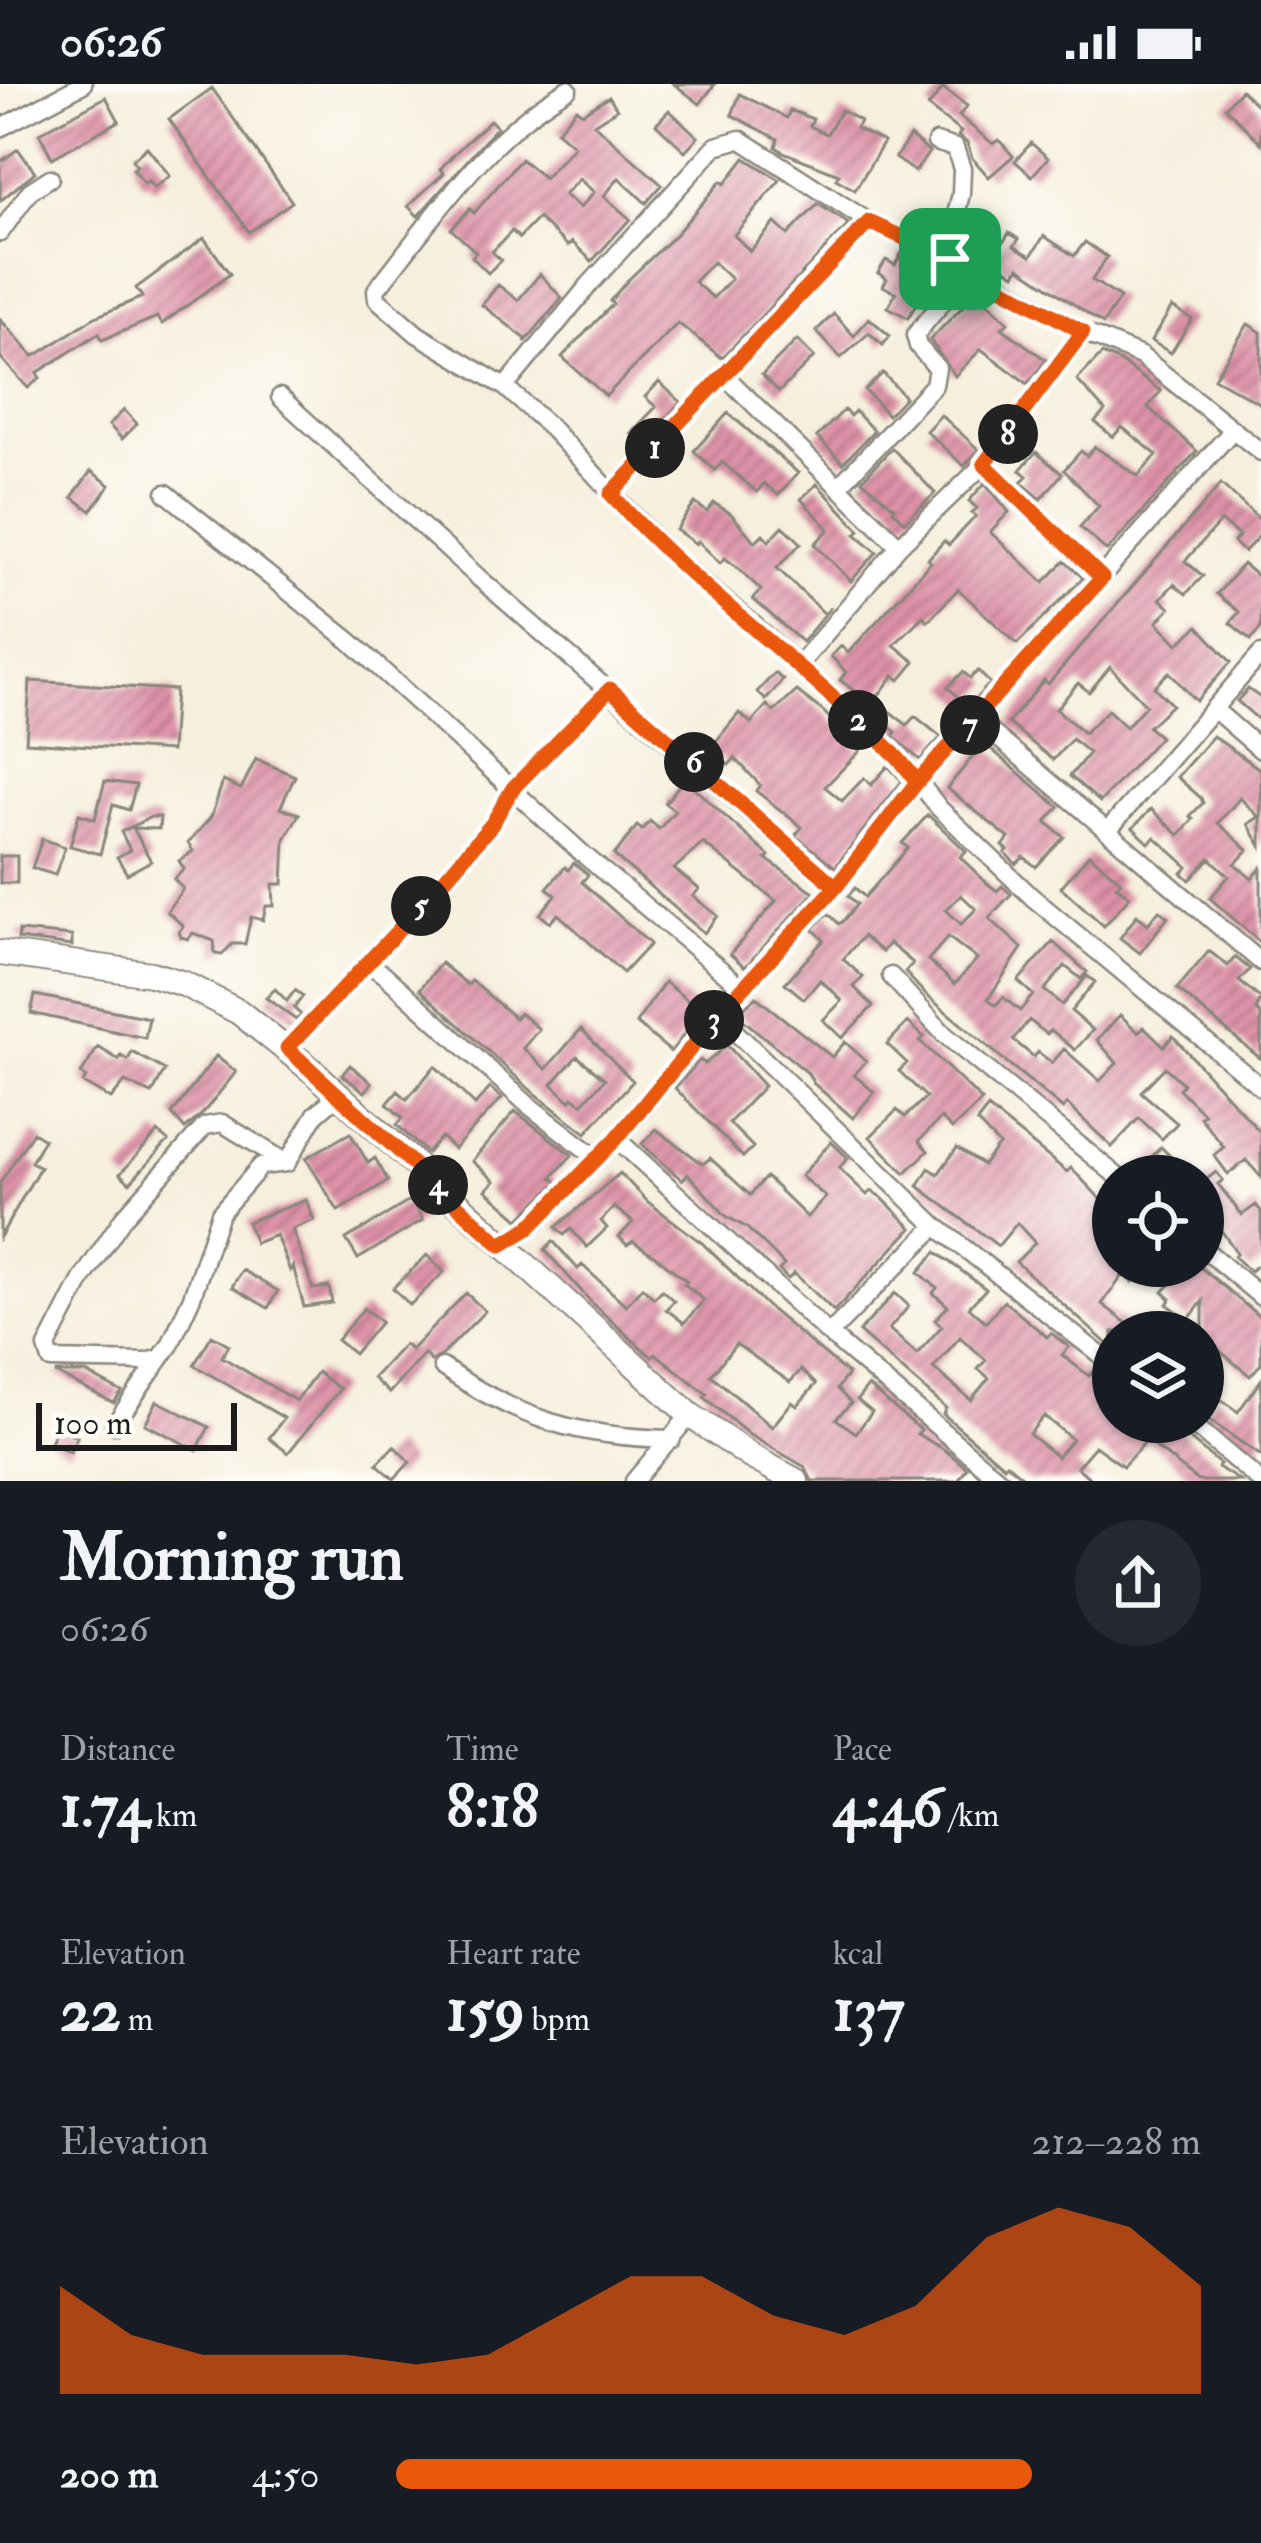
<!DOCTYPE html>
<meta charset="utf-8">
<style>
body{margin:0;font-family:"IM FELL Double Pica",serif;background:#242831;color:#f1f3f6;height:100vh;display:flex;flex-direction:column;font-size:45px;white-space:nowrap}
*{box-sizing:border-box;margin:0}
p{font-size:39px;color:#9ea1a6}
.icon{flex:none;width:66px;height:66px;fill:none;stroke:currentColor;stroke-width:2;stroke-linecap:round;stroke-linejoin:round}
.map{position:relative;height:1397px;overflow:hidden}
.details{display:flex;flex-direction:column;background:#171b24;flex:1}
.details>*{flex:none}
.fabs{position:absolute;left:1092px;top:1071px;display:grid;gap:24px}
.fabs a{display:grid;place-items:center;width:132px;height:132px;border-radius:50%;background:#171b24;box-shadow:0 3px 9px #0004;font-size:60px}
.scale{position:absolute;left:36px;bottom:30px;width:201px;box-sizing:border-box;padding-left:12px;border:6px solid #1c1c1c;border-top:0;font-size:33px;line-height:42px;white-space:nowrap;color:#1c1c1c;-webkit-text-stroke:9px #fdfcf7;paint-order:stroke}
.pin{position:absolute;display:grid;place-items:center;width:102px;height:102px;color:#fff;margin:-51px;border-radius:24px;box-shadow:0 6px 18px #0006}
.km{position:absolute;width:60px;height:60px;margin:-30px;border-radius:50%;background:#222;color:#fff;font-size:33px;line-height:60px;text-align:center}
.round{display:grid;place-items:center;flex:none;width:126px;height:126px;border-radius:63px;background:#242831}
.summary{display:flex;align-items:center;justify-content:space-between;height:204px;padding:0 60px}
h1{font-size:66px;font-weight:800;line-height:90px}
.metrics{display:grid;grid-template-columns:repeat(3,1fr);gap:18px;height:204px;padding:12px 60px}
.metrics div{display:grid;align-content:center}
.metrics b{font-size:60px;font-weight:800}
.metrics small{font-size:33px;font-weight:400}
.metrics p{font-size:33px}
.chart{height:336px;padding:24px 60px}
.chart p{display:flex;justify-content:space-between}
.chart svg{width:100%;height:216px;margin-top:12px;fill:#ea580c;opacity:.7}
ul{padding:0 60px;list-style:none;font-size:39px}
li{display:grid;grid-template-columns:192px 144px 1fr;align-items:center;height:90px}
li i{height:30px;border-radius:15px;background:#ea580c}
.status{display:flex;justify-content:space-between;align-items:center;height:84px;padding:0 60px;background:#171b24;direction:ltr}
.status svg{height:33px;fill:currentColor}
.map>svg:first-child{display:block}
.building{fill:url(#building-hatch);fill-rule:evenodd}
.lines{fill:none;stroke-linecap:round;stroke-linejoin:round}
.street-casing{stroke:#89867c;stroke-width:21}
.secondary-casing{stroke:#89867c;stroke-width:28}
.street{stroke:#fff;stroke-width:16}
.secondary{stroke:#fff;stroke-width:24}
.route-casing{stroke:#fff;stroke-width:24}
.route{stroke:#ea580c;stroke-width:15}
</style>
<div class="status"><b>06:26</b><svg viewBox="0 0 49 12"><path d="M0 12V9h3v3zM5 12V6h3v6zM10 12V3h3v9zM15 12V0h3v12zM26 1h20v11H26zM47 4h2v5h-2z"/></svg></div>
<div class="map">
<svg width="1261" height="1397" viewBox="0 0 1261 1397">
<defs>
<pattern id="building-hatch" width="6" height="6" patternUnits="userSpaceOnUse" patternTransform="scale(3)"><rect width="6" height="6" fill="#de92a9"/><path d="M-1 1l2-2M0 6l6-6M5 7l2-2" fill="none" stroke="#b37689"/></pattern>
</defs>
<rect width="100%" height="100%" fill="#fdfcf7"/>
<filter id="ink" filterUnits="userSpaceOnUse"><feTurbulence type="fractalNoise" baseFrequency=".00833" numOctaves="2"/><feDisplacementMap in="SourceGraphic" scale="24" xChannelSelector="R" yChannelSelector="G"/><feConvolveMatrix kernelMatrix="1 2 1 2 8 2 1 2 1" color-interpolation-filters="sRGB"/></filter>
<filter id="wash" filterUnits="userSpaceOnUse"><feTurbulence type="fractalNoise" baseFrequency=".004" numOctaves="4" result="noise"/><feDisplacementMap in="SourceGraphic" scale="48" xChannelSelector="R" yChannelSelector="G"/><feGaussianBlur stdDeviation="2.7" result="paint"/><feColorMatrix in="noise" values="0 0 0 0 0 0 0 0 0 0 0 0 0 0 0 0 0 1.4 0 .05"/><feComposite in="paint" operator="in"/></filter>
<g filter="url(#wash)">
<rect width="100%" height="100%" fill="#f6efdd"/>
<g id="blocks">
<!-- building -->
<path class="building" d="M674,0h41l-15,20z
M212,4l80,114 -43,30 -80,-113z
M943,4l24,18 -8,10 34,28 6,-4 14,16 -24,21 -17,-19 -5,-15 -9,-7 3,-4 -33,-25z
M1241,6l20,19v34l-36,-36z
M740,10l47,24 3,-8 23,9 -3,7 17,8 14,-24 19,11 -4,7 28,14 -29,48 -19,-11 3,-5 -56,-22 -7,-5 2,-8 -46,-24z
M609,12l8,13 -23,15 68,61 -16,18 -27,-25 -15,18 26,23 -38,42 -20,-19 -4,4 -30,-28 -19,20 -7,-7 -20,21 9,8 -13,13 -16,-16 4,-5 -25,-23 19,-20 4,4 47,-54 23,19 30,-32 -17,-15 19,-23 6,5zM579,95l15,13 -14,16 -16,-13z
M106,13l13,24 -67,37 -13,-25z
M669,26l29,27 -13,14 -29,-27z
M490,36l7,7 -79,89 -10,-10 36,-33 -4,-4 17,-18z
M910,52l19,16 -14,20 -20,-14z
M1031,59l17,15 -16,18 -17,-15z
M147,63l23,29 -16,12 -6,-7 -4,3 -11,-15 4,-3 -5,-6z
M18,65l17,23 -35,29v-39z
M745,74l35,22 -46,55 16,16 25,-28 13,12 30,-31 31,20 -127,134 -44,-35 -72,73 -44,-39 51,-53 -3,-3 17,-20 49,-47 45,-53 4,3zM713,178l18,17 -18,19 -19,-16z
M1009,149l10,6 -5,7 17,10 13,-20 30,20 11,-14 22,15 -15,23 28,18 -17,26 -84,-57 -4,7 -23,-14z
M204,154l26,36 -68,50 -5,-7 -55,23 -3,-7 -62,40 3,5 -12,10 -28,-31v-38l33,37 6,-2 54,-36 49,-21 -6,-9z
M901,170l33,20 -26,44 -20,-11 8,-14 -13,-7 4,-7 -9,-6 8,-13 9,5z
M540,190l22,24 -37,44 1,-3 -44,-34 16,-20 20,15z
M977,208l31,30 -6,6 44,32 -18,24 -47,-35 -26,27 -25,-36z
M1172,223l20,12 -21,34 -20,-12z
M834,230l20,22 15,-18 21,18 -7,9 -14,-12 -28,25 -25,-27z
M1248,240l13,8v72l-47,-26z
M797,256l17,17 -35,35 -17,-17z
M1102,270l17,7 42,30 -13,16 49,44 -90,100 -27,-24 19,-21 -35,-36 17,-19 6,5 8,-9 43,29 19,-21 -35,-28 -9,10 -18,-15 10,-11 -28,-31z
M883,289l22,24 -17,18 -23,-25z
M659,298l22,20 -39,41 -11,-10 25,-26 -11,-10z
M124,326l13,14 -15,15 -13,-14z
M844,326l6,6 5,-5 19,20 -31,32 -26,-26z
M728,329l70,60 -20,22 -14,-12 -7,9 -35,-30 -7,8 -21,-19z
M941,331l38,35 -15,16 -38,-35z
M892,364l43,45 -30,29 -12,-12 2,-2 -33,-28z
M1036,368l26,22 -21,25 -20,-17 6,-6 -7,-6z
M91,387l19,14 -19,26 -19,-14z
M985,399l24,29 -19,20 54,50 21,-21 18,17 -66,66 -59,-55 -30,32 -5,-5 -29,29 21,17 -15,18 -6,-5 -19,25 32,25 8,-9 26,21 -21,23 -27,-24 3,-4 -35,-26 5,-6 -26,-20 6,-8 -15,-16 10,-10 7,7 83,-91 -3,-3 16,-18 5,4 27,-29 -4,-3 5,-5 -8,-7z
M817,400l43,46 -4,4 21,18 -26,29 -36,-37 14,-15 -28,-30z
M1221,400l40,37v13l-17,18 -10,-10 5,-6 -18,-15 -36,40 18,15 -17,18 -12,-10 -14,15 10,9 -13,14 21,22 20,-18 33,36 -35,39 -27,-29 -15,15 18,18 -24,22 12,10 -60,65 -30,-26 19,-23 -17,-14 -19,21 -45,-37 36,-43 4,4zM1110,583l36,38 -20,22 -18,-17 -24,23 -28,-24 22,-26 11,9z
M695,419l12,9 7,-9 17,11 24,28 8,-8 6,7 14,-15 18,17 -24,25 48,46 6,-7 -29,35 -49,-43 8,-9 -23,-22 -13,-10 -5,5 -22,-22 -2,3 -20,-14z
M1243,480l18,15v49l-10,12 -21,-17 9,-11 -22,-18z
M978,587l12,12 -22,24 -20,-20 15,-15 7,6z
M775,589l8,7 -17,20 -9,-8z
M30,597l145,9 -4,61 -145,-9z
M1248,605l13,9v24l-24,-21z
M797,607l27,21 36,39 -35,36 17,14 22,-23 7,7 17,-19 14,15 -67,86 -40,-31 7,-9 -46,-36 4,-6 -25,-27 -6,7 -10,-8 -6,7 -9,-8 35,-43 12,10 16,-18 7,7z
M1213,652l48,34v76l-13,-22 11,-7 -19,-19 -22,25 30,27 -13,14 17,15 9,-11v75l-51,-45 19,-22 -19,-18 -20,22 -8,-7 6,-6 -33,-30 -6,6 -16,-15 18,-19 28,26 14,-16 -3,-3 13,-13 -2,-5 -24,-21z
M984,659l75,64 -13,15 18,15 -28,30 -12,-10 -8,7 -11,-11 3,-3 -5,-4 6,-8 -62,-50z
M256,675l39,17 -15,32 19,6 -14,25 -2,45h-10l1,22h-8l-3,14 -12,-3 -6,27h-13l-10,11 -7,-1 -1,-13 -21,-8 -5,6 -7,-2 -2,-6 4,-5 -16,-15 16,-22 -9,-10 10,-10 -5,-8 14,-10 -5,-8 23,-26 12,-36 18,8z
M684,695l85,77 -3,3 48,33 -69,75 -15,-13 46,-53 -73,-58 -29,26 25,20 -6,7 25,20 -14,17 -90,-78 23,-29 5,4 8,-9 9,8 16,-18 -10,-8z
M105,697l31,4 -7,25 -16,-5 -13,49 -30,-8 9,-32 16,5z
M928,731l38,36 -6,6 27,26 10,8 5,-5 9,8 -22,24 33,30 -34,51 8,6 7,-8 17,14 13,-16 -15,-14 35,-39 34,30 -6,7 -16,-13 -21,24 18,15 25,-29 8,6 -24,29 22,19 -18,20 -24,-20 -4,4 -18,-14 -16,20 21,17 4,-5 14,11 12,-14 36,32 17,-18 -20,-23 23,-25 18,17 6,-5 20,19 9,-10 88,97v44l-15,-17 -18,14 -14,-19 10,-8 -24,-30 4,-3 -25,-25 4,-5 -18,-17 -24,25 36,31 -15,16 -23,-21 -27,29 -45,-43 -4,5 -137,-114 -21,-23 8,-9 -24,-20 -7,9 -19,-16 -20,23 20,18 -9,10 19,19 -31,32 -19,-18 19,-19 -6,-7 -16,-14 -16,19 -19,-16 39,-43 -11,-11 15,-16 11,11 4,-3 14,-17 -9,-8 7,-8 10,9 43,-49 -6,-5zM961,811l15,14 -15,15 -15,-14zM948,853l29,22 -22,25 -27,-24z
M151,733h9l-1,12 -26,-1 18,33 -24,13 -10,-17 13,-7 -9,-18z
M42,755l23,8 -10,28 -23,-7z
M1089,770l32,27 -5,5 14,10 -26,30 -43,-39z
M0,772h17v27h-17z
M574,779l14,12 -6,7 68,62 -27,29 -65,-59 -8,9 -10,-9 16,-19 -9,-7 18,-21 3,3z
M1159,826l9,7 -28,36 -20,-15 17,-23 11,9z
M19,847l53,5v10l-54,-7z
M1209,867l19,15 7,-9 15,12 -11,12 22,18 -5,11 5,5v44l-84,-70z
M441,879l27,22 4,-4 43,37 5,-5 19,16 -16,19 23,21 35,-40 52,52 -47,52 -51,-39 -115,-105zM577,972l28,23 -23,25 -9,-7 -3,4 -18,-17z
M665,898l36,29 -30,41 -35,-29z
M275,905l12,12 8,-11 8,6 -9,12 7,7 -5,5 -30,-22z
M35,911l114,23 -4,20 -114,-25z
M756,913l76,60 13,-15 21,19 -12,14 20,17 -21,26 -40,-35 -5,-10 -72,-59z
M908,938l16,15 -4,4 62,60 -30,28 -11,-11 -22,23 9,10 -23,22 -35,-36 27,-27 8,7 21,-20 -27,-26 8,-8 -20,-19z
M727,961l37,41 -35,37 24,24 -10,10 -68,-69 25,-28 5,4z
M98,963l21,13 2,-4 7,4 4,-8 33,18 -13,24 -27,-12 -14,17 -28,-16 3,-6 -5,-3z
M216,972l20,16 -33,41 -18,16 -13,-15z
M350,981l22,18 -7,9 -23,-17z
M435,982l40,39 15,-17 12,10 -48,51 -13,-12 -14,16 -30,-28 6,-7 -16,-14 11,-13 9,8z
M988,1024l79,64 4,-4 39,41 -5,5 8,7v45h31l-11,16 -10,-7 -21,29 36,28h-25v17l-97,-87 19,-19 -18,-20 -19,23 -80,-60 11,-18 9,6 19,-26 26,17 16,-20 -22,-23z
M515,1027l57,44 -20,22 5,5 -38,37 -33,-29 9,-9 -23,-20z
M656,1045l47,35 7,-6 40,37 16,-18 41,40 19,-20 -25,-21 30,-34 17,16 -9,10 28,27 4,-4 10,6 31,31 -78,83 -40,-38 -6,6 -9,-9 5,-5 -10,-11 -27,-26 -21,-12 -38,-42 -6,6 -40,-36z
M33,1048l11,7 -13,23 9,5 -40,70v-54z
M158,1048l10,9 -38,42 -10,-9z
M350,1049l18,30 7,-5 13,23 -50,30 -32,-53z
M1161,1063l16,16 -13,13h-17l-7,-7z
M1216,1088l7,8 -5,4 24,31 14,-10 5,6v52l-11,8 -16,-15 3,-3 -23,-33 -11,8v-46z
M620,1089l28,29 54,41 68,66 78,65 -11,15 14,14 -15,16 20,14 16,-21 -15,-12 11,-14 53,44 -4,4 28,16 22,18 -9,13h-146l-7,-14 -57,-33 -44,-37 3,-3 -51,-40 -4,3 -25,-22 -36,-33 -46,-52 8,-9 25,28 4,-4 44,40 16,-18 12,11 8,-8 12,11 -8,8 18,14 20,-23 -20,-16 3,-3 -29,-23 -25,-17 -6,4 -8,-8 14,-15 -19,-15 -13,14 6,7 -20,19 -16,-18 -7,6 -8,-8zM736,1260l54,38 11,-12 15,14 -19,22 -5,-4 -20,25 -61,-52z
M306,1116l8,20 -22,9 21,60 16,-2 3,16 -28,4 -11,-41 -3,5 -14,-36 -21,8 -8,-21z
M411,1116l12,20 -65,39 -12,-20z
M936,1168l50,37 -17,18 17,15 18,-21 43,36 4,-4 18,14 -7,8 27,21 3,-3 21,14v35h55l52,42 -2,3 22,14h-42l-51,-41 -24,26 -28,-20 -18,21 16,14h-65l-22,-18 -2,3 -61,-52 3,-6 -87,-76 36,-39 14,13 -20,23 28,25 8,-9 17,-19 -7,-6 13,-14 -15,-13 4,-5 -18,-16zM960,1253l26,23 -8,9 11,9 -18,22 -38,-32zM1044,1332l28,23 -15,18 -28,-23z
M427,1171l17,17 -34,33 -17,-17z
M1188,1182h11l62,52v46l-11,12 -47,-39v-36l-15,19 -21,-16 4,-5 -8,-7z
M242,1186l36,21 -10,17 -36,-21z
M466,1209l19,18 -42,43 -12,7 -7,-7 -35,39 -16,-15 31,-34 7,6z
M364,1224l17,14 -27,32 -17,-14z
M212,1251l17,10 -7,12 74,44 21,-29 23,17 -52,64 -19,-15 15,-20 -90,-53z
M55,1289h31l36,19 -8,11z
M1261,1296v76l-58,-40 13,-20 22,16z
M157,1317l52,26 -12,23 -52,-26z
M57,1343l20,10 -7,15 -20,-10z
M394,1362l16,16 -16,17 -17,-15z"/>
</g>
</g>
<g filter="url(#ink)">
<use href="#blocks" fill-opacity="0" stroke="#89867c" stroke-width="3"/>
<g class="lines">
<defs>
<path id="street" d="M568,5c-80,45 -136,131 -192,201l1,9 40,35 88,53 44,39 124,132 80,66 151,139 35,45 93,89 229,190
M0,44l83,-44
M936,58l19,6 7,21 -1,25 -12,49 1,16
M0,149l30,-42 20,-13
M724,291l175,171
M505,303l84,-102 127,-139 24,-7 129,83 105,48 109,62 58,24 120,96
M280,313l199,181 356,309
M984,380l118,114
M840,401l94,-100 3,-17 -19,-22 -3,-11 56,-67
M166,409l184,148 234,214 160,134
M611,410l258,-272
M798,582l101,-120 85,-82 99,-132
M1215,626l46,40
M976,635l285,243
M1108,746l153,-176
M367,880l17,10 143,130 71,55
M891,892l54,59 172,141
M718,931l218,211 177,139
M287,964l139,-147 66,-77 21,-36 97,-99
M617,1055l212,195 172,147
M501,1161l27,-16 89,-90 101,-124 117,-128 83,-105 313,-350
M1203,1164l58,49
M829,1250l107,-108
M158,1275l-12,3 -95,-2 -4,-13 35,-68 41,-61 82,-92 17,-3 65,40
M442,1283c78,53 136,70 230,72
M1190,1338l70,59
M114,1341l56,-80 22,-48 28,-84 41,-47 26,-3 29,-49 23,-20
M634,1397l56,-66"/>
<path id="secondary" d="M0,869l151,21 33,10 55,28 75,60 376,343 60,41 46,25"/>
</defs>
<!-- street casing -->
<use href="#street" class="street-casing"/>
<!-- secondary casing -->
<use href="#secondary" class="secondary-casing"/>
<!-- street -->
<use href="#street" class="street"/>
<!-- secondary -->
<use href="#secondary" class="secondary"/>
</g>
</g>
<g class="lines" filter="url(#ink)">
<defs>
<path id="route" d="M950,175l-81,-37 -258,272c66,75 147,135 220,202 30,27 63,53 86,86l-81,105 -118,128 -102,124 -87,89 -28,17 -214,-197 139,-147 66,-77 21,-36 97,-99 226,198 81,-105 185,-204 -118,-114 99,-132 -133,-73"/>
</defs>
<!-- route casing -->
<use href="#route" class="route-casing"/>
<!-- route -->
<use href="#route" class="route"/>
</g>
</svg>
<div class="fabs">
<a><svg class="icon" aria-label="locate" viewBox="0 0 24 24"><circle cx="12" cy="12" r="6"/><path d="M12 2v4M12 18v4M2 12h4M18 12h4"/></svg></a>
<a><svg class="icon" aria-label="layers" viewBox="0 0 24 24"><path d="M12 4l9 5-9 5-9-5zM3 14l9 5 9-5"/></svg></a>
</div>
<div class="scale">100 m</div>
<div class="pin" style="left:950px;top:175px;background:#1e9e55"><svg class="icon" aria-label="arrive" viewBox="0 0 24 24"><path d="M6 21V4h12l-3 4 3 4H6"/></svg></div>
<b class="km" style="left:655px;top:364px">1</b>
<b class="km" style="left:858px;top:636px">2</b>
<b class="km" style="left:714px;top:936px">3</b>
<b class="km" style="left:438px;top:1101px">4</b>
<b class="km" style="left:421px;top:822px">5</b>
<b class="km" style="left:694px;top:678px">6</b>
<b class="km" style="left:970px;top:641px">7</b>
<b class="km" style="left:1008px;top:350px">8</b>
</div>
<section class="details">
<div class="summary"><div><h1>Morning run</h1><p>06:26</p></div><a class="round"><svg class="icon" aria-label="share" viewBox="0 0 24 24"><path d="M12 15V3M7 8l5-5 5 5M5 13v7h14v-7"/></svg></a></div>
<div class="metrics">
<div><p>Distance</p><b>1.74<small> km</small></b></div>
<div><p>Time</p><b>8:18</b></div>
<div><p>Pace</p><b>4:46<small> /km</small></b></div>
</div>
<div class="metrics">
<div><p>Elevation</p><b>22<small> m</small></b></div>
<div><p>Heart rate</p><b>159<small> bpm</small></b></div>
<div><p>kcal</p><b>137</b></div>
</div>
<div class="chart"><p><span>Elevation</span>212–228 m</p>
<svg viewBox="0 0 160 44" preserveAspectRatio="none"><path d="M0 44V22L10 32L20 36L30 36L40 36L50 38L60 36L70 28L80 20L90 20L100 28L110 32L120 26L130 12L140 6L150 10L160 22V44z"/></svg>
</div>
<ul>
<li><b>200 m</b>4:50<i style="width:79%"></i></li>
</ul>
</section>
